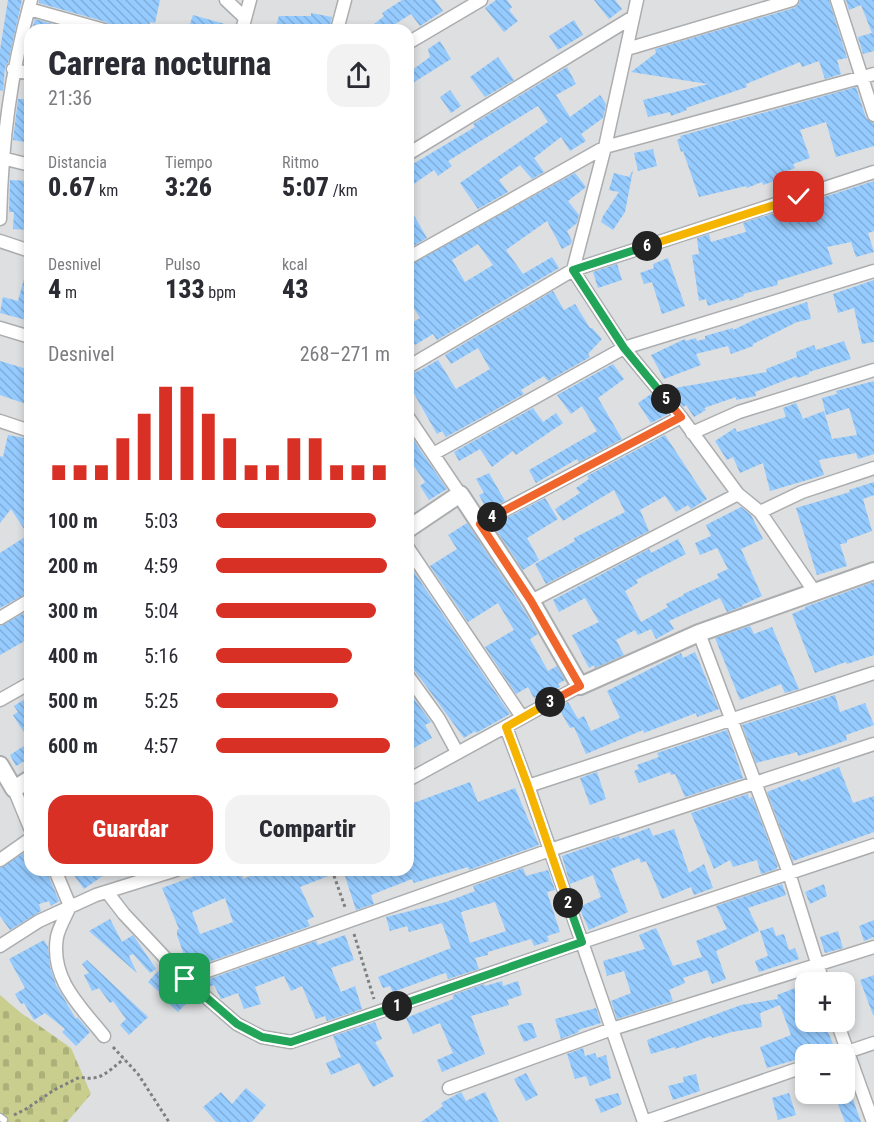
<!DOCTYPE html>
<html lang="es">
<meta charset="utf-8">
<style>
body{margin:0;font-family:"Roboto Condensed",sans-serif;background:#f2f2f3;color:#2b2b33;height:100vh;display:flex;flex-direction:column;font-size:22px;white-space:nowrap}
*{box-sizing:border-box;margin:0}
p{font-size:20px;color:#7c7c81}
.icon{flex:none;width:33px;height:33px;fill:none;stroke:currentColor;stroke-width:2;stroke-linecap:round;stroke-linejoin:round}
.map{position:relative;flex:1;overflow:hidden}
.panel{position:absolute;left:24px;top:24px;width:390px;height:852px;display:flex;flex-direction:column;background:#fff;border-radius:18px;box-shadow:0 3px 9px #0003}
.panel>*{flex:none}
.controls{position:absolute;left:795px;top:972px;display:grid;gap:12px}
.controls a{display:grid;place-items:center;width:60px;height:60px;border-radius:12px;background:#fff;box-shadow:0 3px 9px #0003;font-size:30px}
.pin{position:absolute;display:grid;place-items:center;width:51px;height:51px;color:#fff;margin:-26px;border-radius:12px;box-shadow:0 3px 9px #0006}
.km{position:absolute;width:30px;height:30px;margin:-15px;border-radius:50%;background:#222;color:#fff;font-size:16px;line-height:30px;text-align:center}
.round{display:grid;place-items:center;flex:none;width:63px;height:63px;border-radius:18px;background:#f2f2f3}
.summary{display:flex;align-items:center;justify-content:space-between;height:102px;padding:0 24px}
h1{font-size:33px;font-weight:800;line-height:45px}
.metrics{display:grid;grid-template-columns:repeat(3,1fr);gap:9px;height:102px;padding:6px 24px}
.metrics div{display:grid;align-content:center}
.metrics b{font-size:26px;font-weight:800}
.metrics small{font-size:16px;font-weight:400}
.metrics p{font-size:16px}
.chart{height:168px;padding:12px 24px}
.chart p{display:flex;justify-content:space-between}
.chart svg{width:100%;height:108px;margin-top:6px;stroke:#d93025;stroke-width:6}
.primary-button{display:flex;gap:12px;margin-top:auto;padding:12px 24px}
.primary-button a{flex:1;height:69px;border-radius:18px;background:#d93025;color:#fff;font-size:24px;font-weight:800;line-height:69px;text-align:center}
.primary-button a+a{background:#f2f2f3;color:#2b2b33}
ul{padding:0 24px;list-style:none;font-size:20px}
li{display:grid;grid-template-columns:96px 72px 1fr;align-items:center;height:45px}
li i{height:15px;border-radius:8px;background:#d93025}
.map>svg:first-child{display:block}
.cemetery{fill:url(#cemetery-stones)}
.building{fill:url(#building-back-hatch);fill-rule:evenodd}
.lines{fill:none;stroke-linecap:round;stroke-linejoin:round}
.service-casing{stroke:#acadaf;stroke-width:9}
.minor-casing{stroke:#acadaf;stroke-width:15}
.tertiary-casing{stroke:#acadaf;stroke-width:20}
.path{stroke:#7e7f80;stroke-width:3;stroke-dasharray:3 3;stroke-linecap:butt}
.service{stroke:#fff;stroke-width:6}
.minor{stroke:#fff;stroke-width:12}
.tertiary{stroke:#fff;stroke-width:16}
.split-1-casing{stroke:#fff;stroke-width:12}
.split-2-casing{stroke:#fff;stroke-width:12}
.split-3-casing{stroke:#fff;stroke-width:12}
.split-4-casing{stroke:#fff;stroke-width:12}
.split-5-casing{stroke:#fff;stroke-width:12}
.split-6-casing{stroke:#fff;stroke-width:12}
.split-7-casing{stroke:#fff;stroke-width:12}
.split-1{stroke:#22a559;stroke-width:8}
.split-2{stroke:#22a559;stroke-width:8}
.split-3{stroke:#f5b400;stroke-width:8}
.split-4{stroke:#f0652b;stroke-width:8}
.split-5{stroke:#f0652b;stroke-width:8}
.split-6{stroke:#22a559;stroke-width:8}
.split-7{stroke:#f5b400;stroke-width:8}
</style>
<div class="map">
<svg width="874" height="1122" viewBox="0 0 874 1122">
<defs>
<pattern id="cemetery-stones" width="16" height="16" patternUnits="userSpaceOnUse" patternTransform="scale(1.5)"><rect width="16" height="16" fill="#c9ce8e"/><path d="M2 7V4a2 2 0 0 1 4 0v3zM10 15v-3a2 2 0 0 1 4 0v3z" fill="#acb17a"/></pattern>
<pattern id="building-back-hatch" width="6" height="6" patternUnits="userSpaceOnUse" patternTransform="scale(1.5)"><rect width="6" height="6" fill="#95cbff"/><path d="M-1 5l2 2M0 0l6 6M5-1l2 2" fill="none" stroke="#80aeda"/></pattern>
</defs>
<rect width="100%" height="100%" fill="#dddfe0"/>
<!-- cemetery -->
<path class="cemetery" d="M0,995l21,18 50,35 20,46 -24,28h-67z"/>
<!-- building -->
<path class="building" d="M8,0h14l-14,63 -3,4 -2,24 -3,-1v-40z
M39,0h121l-5,23 -5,-1 -1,8h-37l-2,-5 -4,-3 -67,-19z
M402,0h33l8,11 -23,15 -9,-12 -25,16h-19l17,-14 -2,-3z
M496,0h11l5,7 -3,3 9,11 -14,11 -19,-24z
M594,0h21l7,9 -13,10z
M800,0h29l18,58 -10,2 4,14 -16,5 -6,-18 -17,6 -2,-5 -54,22 1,3 -61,21 1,2 -16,6 -1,-4 -22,5 -5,-17 65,-16 -77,-12 25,-19 -1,-4 139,-41 4,-3z
M846,0h28v51l-11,3 -5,-17 14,-4 -11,-28 -12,5z
M311,13l21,4 -3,13h-54l4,-14h32z
M193,15l39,11v4h-44z
M35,19l38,11h-41z
M574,20l9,15 -25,15 -9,-14z
M440,41l11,18 -43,27v-13l22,-16 -2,-8z
M498,57l16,23 -29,17 -15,-20z
M567,67l9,17 -20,11 14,22 30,-22 6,9 -3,14 -22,16 5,7 -16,10 -9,-14 -27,21 10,14 -12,7 -12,-14 -21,15 9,12 -30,17 -18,-26 88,-61 -10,-16 -90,55 4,5 -14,10 -4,-6 -26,18v-21l67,-40 -2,-3z
M856,87l10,31 8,5v23l-38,11 -10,-35 -26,8 10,28 -17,6 2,4 -19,7 1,5 -14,5 -1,-3 -15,6 -1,-2 -47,11 -16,-46 -2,1 -4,-12 4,-2 -1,-2z
M450,90l11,16 -10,7 -11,-16z
M18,99h12v44l-17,-3z
M653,149l4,17 -19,5 -4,-18z
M633,170l-8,42 -12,18 -12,-8 2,-6 16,-24 -10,-2 5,-17 15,4z
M575,173l11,14 -18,14 11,14 -2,8 -10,8 5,10 -1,3 -9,5 -15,-28 -41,29 17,24 29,-17 7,11 -122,72 -4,-6 -18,11 -7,-12v-8l12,-7 -12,-19v-33zM478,244l15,21 -28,17 -13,-22z
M10,180l20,1v49l-17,-1 1,-17h-5z
M874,181v50l-6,2 6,19 -18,5 -5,-15 -24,5 6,17 -56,17 1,4 -35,9 1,2 -15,5v-2l-21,7 -2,-7 -7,2 -7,-46 7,-1 -2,-16 12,-4 2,8 35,-10 -3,-9z
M408,205l19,33 -19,11z
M668,258l17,48 -23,8 -10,-32 -8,2 -4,-11 14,-5 -1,-4z
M617,264l5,16 -24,8 -5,-16z
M26,271l4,1v49l-30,-8 3,-16 15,4z
M874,280v62l-12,2 -8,-36 -16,5 -5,-19z
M553,291l11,19 11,-6 15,24h2l10,11 -14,15 2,3 -42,24 -4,-5 -23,14 3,4 -78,43 -4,-6 -5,3 -29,-51v-8l11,-4 19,-11 18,29 34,-20 -12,-21 -27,16 -6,-9z
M807,302l4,17 -14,3 -44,22v2l-22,8 -3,-8 -32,8 5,11 -37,14 -13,-24 34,-16 1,2 10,-3 1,3 8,-2v-3l28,-8v2l21,-10z
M844,341l7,18 -42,13v2l-12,4 -1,-2 -41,16 1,4 -20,4v-3l-32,11 2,2 -12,7 -8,-12 -3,2 -14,-18 98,-17 -1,-3 31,-12 -1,-5 18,-7 2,5z
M0,361l30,9v22l-4,12 -26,-9z
M613,364l11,15 -26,19 24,41 -43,23 -2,-3 -41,24 -7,-13 68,-39 -15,-25 -11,8 -14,-19z
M874,381v73l-16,5 -2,-6 -37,7 5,15 -54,16 -7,-28 -23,10 -7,-16 -6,3 -12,-19 20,-13 2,4 49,-15 -3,-9 13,-5 7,16 21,-8 8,28 25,-4 -8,-27 -23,7 -4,-17 15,-4 -1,-3z
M651,394l17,20 -17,9 -13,-20z
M533,408l10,14 13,-9 7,10 -47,32 -3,-4 -21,16 -12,-18 -21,12 -5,-9z
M408,432l39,57 -18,11 -9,-14 5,-4 -17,-25z
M8,435l22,4v153l-30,16v-55l28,-18 -17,-26 -11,14v-67l3,1z
M665,435l42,64 -16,10 -3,-4 -12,7 -11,-16 -25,14 9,21 -103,53 -11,-20 40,-23 -1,-3 51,-26 -11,-22 -51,31 -8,-12 25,-16 -4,-5 13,-9 -2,-3z
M489,473l16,28 -20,10 2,-1 -8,-15 5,-2 -8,-14z
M874,482v13l-11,4 9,32 -25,9v3l-7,1 7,22 -30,9 -21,-67 54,-16 -1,-2z
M545,498l13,21 -31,19 12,22 -16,10 -30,-45z
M741,507l10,8 12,24 -22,10 21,47 -20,9 1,1 -16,6 -7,-14 -51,23 5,8 -18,10 -5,-10 -13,6 -3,-5 -19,10 8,15 -29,13 -1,-3 -5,3 -17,-33 27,-13 -14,-24 -26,14 -6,-12 96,-51 2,4 27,-14 8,15 -50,26 2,3 -13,8 16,31 27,-15 -2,-3 18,-9 -1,-1 36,-16 -2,-4 11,-5 -11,-21 -17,7 -5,-12 16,-7 -5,-11z
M467,523l55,84 16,27 -8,5 18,32 9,-5 8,14 -7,4 2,3 -10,6 -2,-4 -14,9 -6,-11 -12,7 -31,-47 29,-17 -16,-27 -30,19 -38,-56 27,-17 -9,-14z
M408,563l102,151 -34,19 -1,-2 -11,7 -49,-67 -7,-3z
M874,582v73l-27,9 -1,-2 -31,11 -23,-59 14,-6 -1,-1z
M30,610v28l-30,17v-29z
M750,626l4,8 18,-7 27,62 -14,4 -4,-9 -41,16 -25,-62z
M695,652l24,57 -22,8 -1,-4 -52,20 -1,-3 -57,24 -12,-27 -4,1 -12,-21 10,-5 10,17 6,-3 7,15 29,-13 -13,-27 74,-38 2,5z
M835,695l5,17 25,-9 9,22 -28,10 1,5 -16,6 -33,10 -1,-4 -41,11 -14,-38z
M30,696v62l-14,8 -6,-11 20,-13 -17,-27 5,-3 -4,-6z
M412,696l19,26 -6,3 7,13 -24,13v-53z
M727,730l16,48 -58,19 -10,-23 -4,1 -1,-3 -31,11 -5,-12 5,-2 -2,-4 22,-8 -2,-4z
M839,767l14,36 21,-7v36l-81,29 -26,-69 33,-13 1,3z
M597,772l9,27 -16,6 -10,-27z
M470,782l8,20 37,-14 24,57 -70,25 -1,-3 -54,16 -2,-4 -41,16 3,9 -18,6 -13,-40h65v-65z
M748,794l1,5 3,-2 26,69 -2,3 -15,5 -4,-14 -24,7 -3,-7 -16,9 -23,-56z
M649,828l4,8 21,-7 15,44 15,-9 9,24 -19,7 -3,-8 -29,12 -16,-38 -5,2 -2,-5 -28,11 17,43 -39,18 -10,-23 22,-10 -8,-22 -23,9 -8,-28 57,-20 1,3z
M30,849v21h16l13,31 -8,5 -2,-5 -10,3 2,7 -31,19 -10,-14v-48z
M523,868l3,8 22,-6 7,20 -8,2 13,40 -13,4 2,5 -15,5 -3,-7 -43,13v3l-13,3 4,11 -31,10 -2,-6 -4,1 -49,18 -3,-6 -7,2 -5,-11 73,-29 -9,-25 -33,9 -2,-6 -17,5 -4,-14 60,-15 29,-11 -2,-5zM495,902l11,29 -36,12 -9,-31z
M70,870h41l-27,19z
M211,870h7l2,5 14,-5h6l3,9 15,-6 2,3 15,-6 66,1 -41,16 14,30 -7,3 3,6 -121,43 -12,-34v-5l2,-1 -17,-41zM225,898l8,24 -33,12 -8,-22z
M782,884l4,11 -38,13 11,23 -43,20 10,28 -14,5 -5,-14 -24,8 2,5 -16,7 4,11 -56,18 -6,-18 20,-8 -7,-22 -17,5 -4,-15 42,-12 -6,-14 17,-7 17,38 29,-9 -6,-16 31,-12 -11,-23z
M824,884l3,12 -17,8 -5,-12z
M110,919l12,23 11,-7 23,34 -6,4 -17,-19 -4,2 8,17 -48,-42z
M874,920v17l-10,4 -5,-15z
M773,927l3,9 8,-2 5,16 6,-2 4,11 -40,13 -4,-11 13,-5 -8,-25z
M838,931l5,17 -18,5 -5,-16z
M345,935l9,25 -23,8 10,24 14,-6 7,23 -35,12 -2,-5 -9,3 -14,-33 -11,5 -7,-15 -29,11 6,17 -17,5 -6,-16 -17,6 -7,-14 -7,2 -6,-5 115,-41 2,4z
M44,940l4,7 2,20 6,18 20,34 1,-2 13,15 -14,14 -14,-14 3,-3 -20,-16 -11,7 -10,-17 -3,1 -6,-10 10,-6 -16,-29z
M87,960l61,57 -19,18 -9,-10 6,-6 -13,-18 -3,2 -11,-15 -7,3 -8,-16 5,-2 -7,-9z
M158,971l16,23 9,-4 8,8 -13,14 -14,-13 2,-1 -18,-16z
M874,975v40h-1l-13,-35z
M502,981l1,5 15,-5 4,14 -15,5 2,5 -38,11 14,38 -43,18 -5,-12 16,-7 -13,-30 -27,11 -7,-16 47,-19v-4l31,-11 1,2z
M798,987l2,5 6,-2v32h18l11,27 -15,5h-14v3l-39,11 -7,-21 31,-12 -11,-30 -20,8 2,14 -30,5 -20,6 -1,-2 -36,13v-2l-24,7 -4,-14 94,-35 37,-6 -1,-4z
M596,1008l5,15 -23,7 1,2 -18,7 -6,-20z
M375,1022l7,17 -7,3 19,34 -21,11 -14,-24 -28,12 -5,-12 15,-6 -8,-21z
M526,1023h6l5,14 -13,5 -7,-16z
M583,1048l2,8 10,-3 2,5 9,-3 5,23 -21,8 -4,-10 -11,3 -8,-25z
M526,1073l12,22 -12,6 -12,-22z
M696,1074l4,17 -27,9 -5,-14 16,-4 -1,-5z
M246,1088l20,17 -14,17h-36l-13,-15 18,-15 11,12z
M461,1092l5,9 19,-9 14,30h-78l22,-16 -2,-3z
M618,1093l4,11 -21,9 -6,-14z
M789,1093l7,22 -18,5 -6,-22z
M834,1094h17l10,28h-16z"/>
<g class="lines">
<defs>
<path id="service" d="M0,1117l4,3"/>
<path id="minor" d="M226,0l19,18
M637,0l-32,147 -32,123 51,78 57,69 57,77 22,18 54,79
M837,0l37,115
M29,9l75,21
M242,30l8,-30
M337,30l8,-30
M408,43l73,-43
M627,49l165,-49
M13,69l17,5
M408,154l225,-137
M2,158l28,7
M0,219c2,-77 10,-144 31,-219
M0,241l30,10
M408,258l197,-111 269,-73
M0,328l30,9
M408,367l165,-97 301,-98
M408,417l52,77
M0,421l30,10
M692,433l47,-21 135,-42
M433,454l191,-106 250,-77
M760,512l42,-20 72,-24
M480,523l201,-106
M408,548l114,169
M531,601l207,-107
M0,618l30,-18
M699,633l90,240 34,109
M408,676l31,43 18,33
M0,700l30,-17
M506,727l22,59 116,336
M408,780l172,-94
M528,786l346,-113
M14,789l16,39
M0,860l30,-21
M55,870l15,36c-4,10 -11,21 -13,31 -7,42 23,69 47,99
M107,892l17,22 61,65 52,45 25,13 29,5 291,-100 292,-97
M0,946l39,-25 57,-26 80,-25
M185,979l365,-129 324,-106
M837,1022l36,100
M841,1054l33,-11
M449,1088l163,-59 262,-82
M644,1122l162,-56"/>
<path id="tertiary" d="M408,529l52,-35 71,107 49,85 119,-53 175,-62
M0,765l14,24 16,-10"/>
</defs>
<!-- service casing -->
<use href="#service" class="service-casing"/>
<!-- minor casing -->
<use href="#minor" class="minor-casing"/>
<!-- tertiary casing -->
<use href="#tertiary" class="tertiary-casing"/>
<!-- path -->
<path class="path" d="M332,870l13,37
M354,934l20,65
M113,1047l25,27 31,48
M14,1115l12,-6 28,-19 26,-13c21,5 28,-6 44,-18"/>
<!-- service -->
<use href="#service" class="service"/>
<!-- minor -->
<use href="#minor" class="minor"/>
<!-- tertiary -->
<use href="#tertiary" class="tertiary"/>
</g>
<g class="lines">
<defs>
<path id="split-1" d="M185,979l52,45 25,13 29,5 106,-36"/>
<path id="split-2" d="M397,1006l185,-64 -14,-39"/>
<path id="split-3" d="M550,702l-44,25 22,59 40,117"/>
<path id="split-4" d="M492,517l-12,7 51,77 49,85 -30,16"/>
<path id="split-5" d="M492,517l189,-100 -15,-18"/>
<path id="split-6" d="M647,246l-74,24 51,78 42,51"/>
<path id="split-7" d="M647,246l152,-49"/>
</defs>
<!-- split-1 casing -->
<use href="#split-1" class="split-1-casing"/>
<!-- split-2 casing -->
<use href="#split-2" class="split-2-casing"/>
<!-- split-3 casing -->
<use href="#split-3" class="split-3-casing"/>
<!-- split-4 casing -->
<use href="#split-4" class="split-4-casing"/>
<!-- split-5 casing -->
<use href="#split-5" class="split-5-casing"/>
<!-- split-6 casing -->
<use href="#split-6" class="split-6-casing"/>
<!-- split-7 casing -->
<use href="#split-7" class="split-7-casing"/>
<!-- split-1 -->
<use href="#split-1" class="split-1"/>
<!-- split-2 -->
<use href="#split-2" class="split-2"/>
<!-- split-3 -->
<use href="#split-3" class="split-3"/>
<!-- split-4 -->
<use href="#split-4" class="split-4"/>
<!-- split-5 -->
<use href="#split-5" class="split-5"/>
<!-- split-6 -->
<use href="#split-6" class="split-6"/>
<!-- split-7 -->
<use href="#split-7" class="split-7"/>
</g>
</svg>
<div class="controls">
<a>+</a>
<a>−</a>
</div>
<div class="pin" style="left:185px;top:979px;background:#1e9e55"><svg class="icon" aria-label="arrive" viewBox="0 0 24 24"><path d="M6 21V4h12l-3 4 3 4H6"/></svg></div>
<div class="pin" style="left:799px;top:197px;background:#d93025"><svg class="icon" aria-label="check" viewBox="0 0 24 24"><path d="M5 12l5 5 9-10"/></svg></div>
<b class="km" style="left:397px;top:1006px">1</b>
<b class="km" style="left:568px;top:903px">2</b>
<b class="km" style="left:550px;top:702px">3</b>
<b class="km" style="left:492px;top:517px">4</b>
<b class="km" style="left:666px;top:399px">5</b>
<b class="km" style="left:647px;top:246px">6</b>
<section class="panel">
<div class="summary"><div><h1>Carrera nocturna</h1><p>21:36</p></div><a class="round"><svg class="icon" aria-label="share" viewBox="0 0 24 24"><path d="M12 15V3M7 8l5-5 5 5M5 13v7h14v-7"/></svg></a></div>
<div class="metrics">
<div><p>Distancia</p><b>0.67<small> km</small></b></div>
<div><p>Tiempo</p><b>3:26</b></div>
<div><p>Ritmo</p><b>5:07<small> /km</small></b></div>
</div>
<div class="metrics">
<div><p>Desnivel</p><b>4<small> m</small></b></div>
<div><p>Pulso</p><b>133<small> bpm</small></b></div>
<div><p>kcal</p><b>43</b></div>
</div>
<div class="chart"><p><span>Desnivel</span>268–271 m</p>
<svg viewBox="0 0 160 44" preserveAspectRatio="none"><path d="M5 44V38M15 44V38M25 44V38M35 44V27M45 44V17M55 44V6M65 44V6M75 44V17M85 44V27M95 44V38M105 44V38M115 44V27M125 44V27M135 44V38M145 44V38M155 44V38"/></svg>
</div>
<ul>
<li><b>100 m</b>5:03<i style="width:92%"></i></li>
<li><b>200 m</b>4:59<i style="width:98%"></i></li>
<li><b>300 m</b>5:04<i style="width:92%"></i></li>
<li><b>400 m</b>5:16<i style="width:78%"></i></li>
<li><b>500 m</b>5:25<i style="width:70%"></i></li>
<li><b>600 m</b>4:57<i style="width:100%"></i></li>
</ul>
<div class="primary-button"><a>Guardar</a><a>Compartir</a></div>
</section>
</div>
